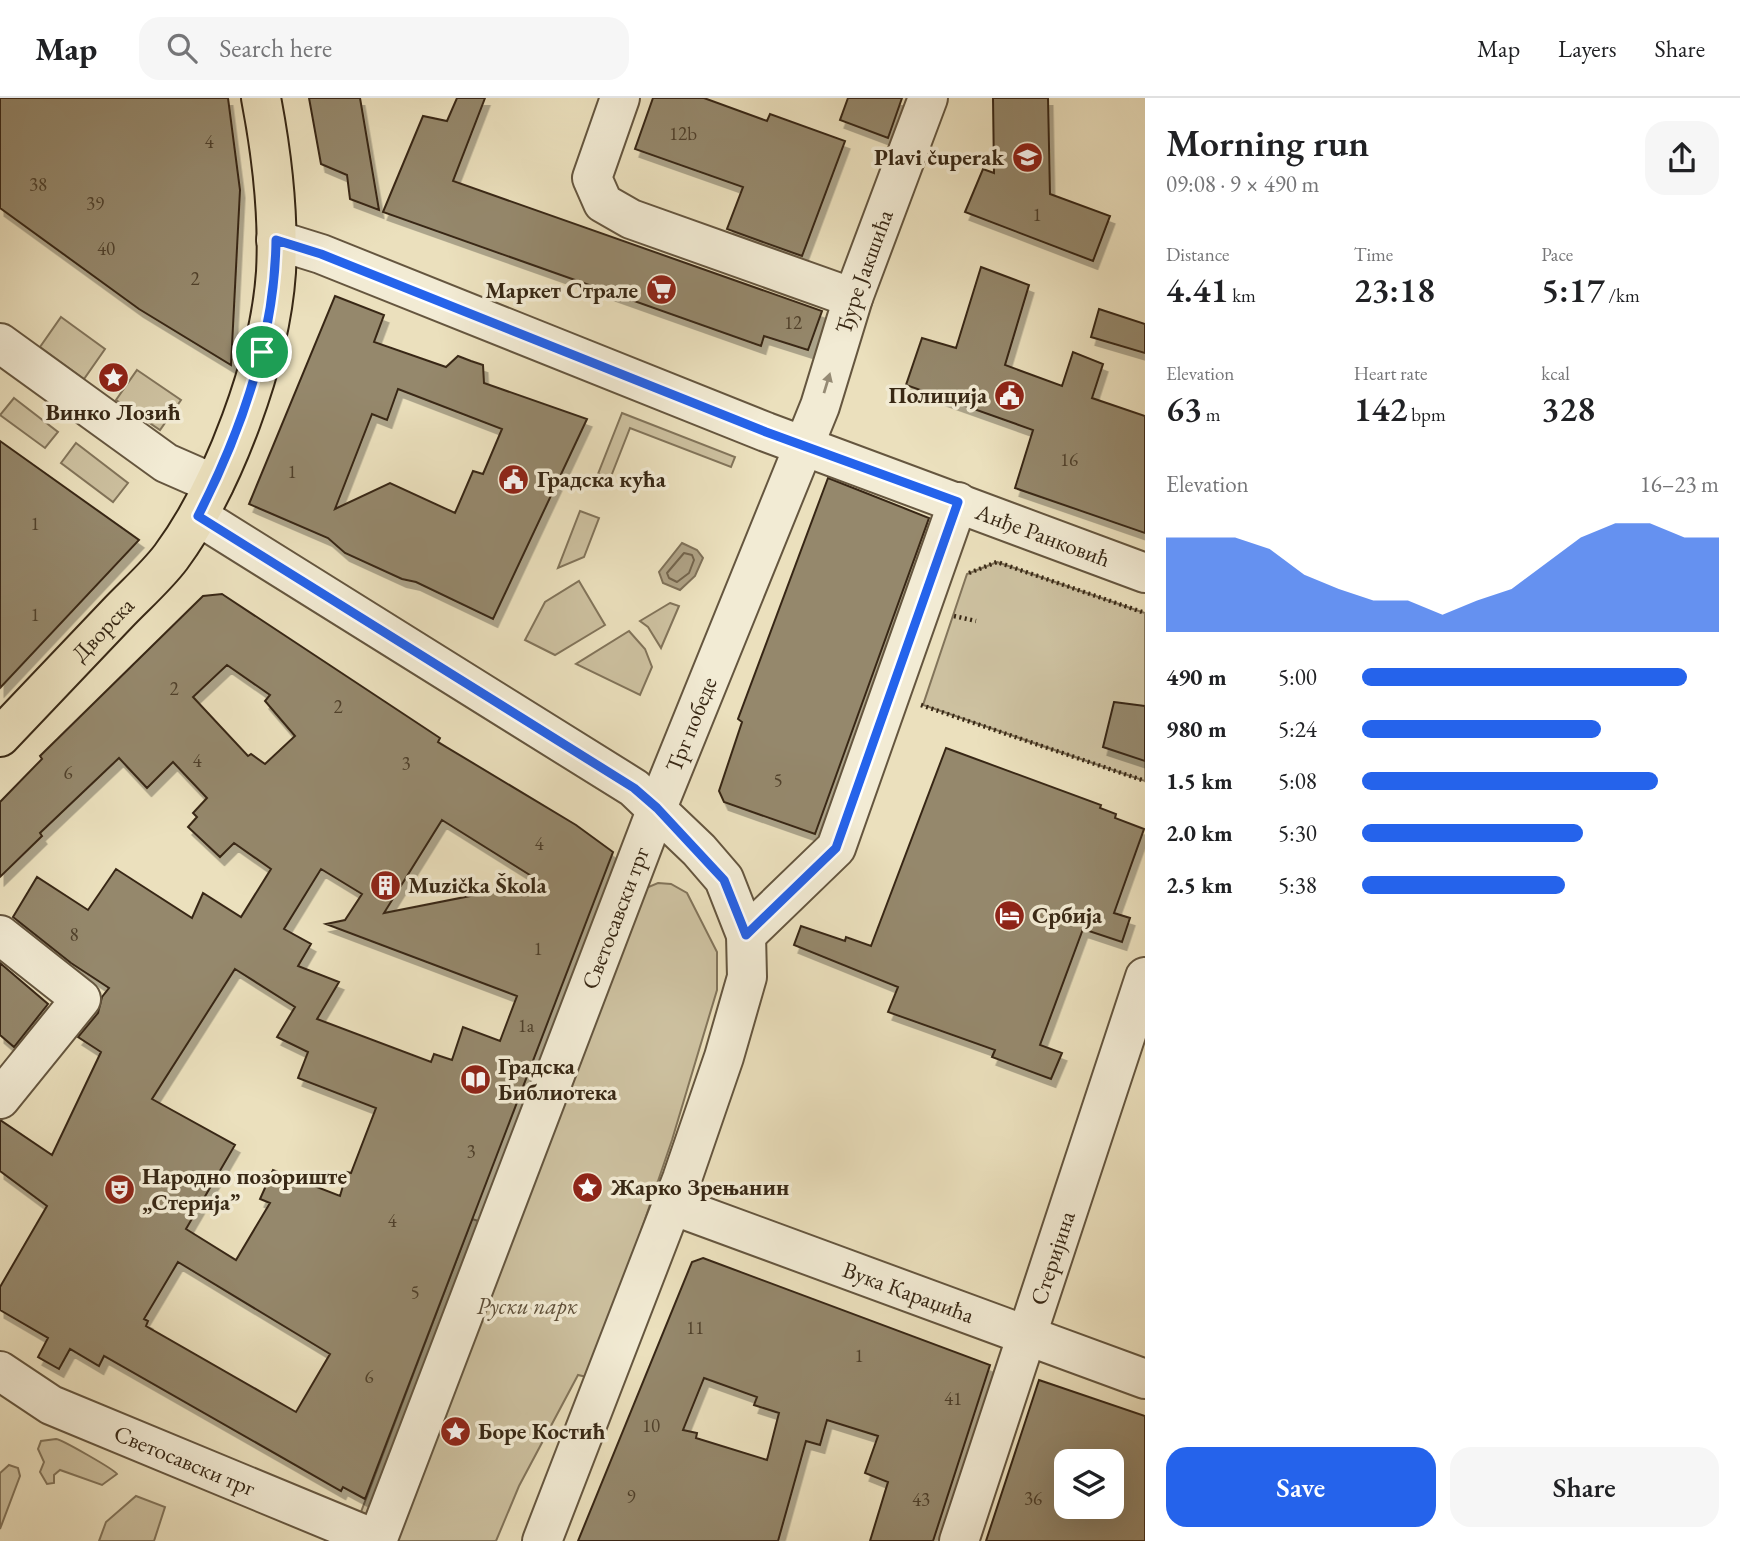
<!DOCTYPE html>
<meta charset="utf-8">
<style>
body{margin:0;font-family:"EB Garamond",serif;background:#f6f6f6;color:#202124;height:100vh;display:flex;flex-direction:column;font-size:26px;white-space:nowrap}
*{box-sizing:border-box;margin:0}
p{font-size:23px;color:#757577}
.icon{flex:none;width:38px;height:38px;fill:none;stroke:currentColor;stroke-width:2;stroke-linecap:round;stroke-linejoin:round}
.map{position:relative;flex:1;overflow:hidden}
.panel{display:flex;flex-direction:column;background:#fff;width:595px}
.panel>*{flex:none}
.controls{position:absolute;left:1054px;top:1351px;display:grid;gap:14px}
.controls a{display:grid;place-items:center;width:70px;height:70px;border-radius:14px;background:#fff;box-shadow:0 7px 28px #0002;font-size:35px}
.pin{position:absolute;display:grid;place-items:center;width:60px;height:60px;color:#fff;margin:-30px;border:4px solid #fff;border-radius:50%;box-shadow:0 2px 7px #0007}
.round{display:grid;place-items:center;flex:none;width:74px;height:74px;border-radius:21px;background:#f6f6f6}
.overview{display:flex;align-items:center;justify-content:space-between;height:119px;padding:0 21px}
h1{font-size:38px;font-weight:600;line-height:52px}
.metrics{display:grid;grid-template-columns:repeat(3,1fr);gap:10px;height:119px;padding:7px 21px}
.metrics div{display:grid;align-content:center}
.metrics b{font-size:35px;font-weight:600}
.metrics small{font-size:19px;font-weight:400}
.metrics p{font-size:19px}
.chart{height:196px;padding:14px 21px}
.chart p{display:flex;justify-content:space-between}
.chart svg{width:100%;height:126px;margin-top:7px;fill:#2563eb;opacity:.7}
.button{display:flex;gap:14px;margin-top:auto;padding:14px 21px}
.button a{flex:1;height:80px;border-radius:21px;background:#2563eb;color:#fff;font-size:28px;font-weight:600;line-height:80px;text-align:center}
.button a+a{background:#f6f6f6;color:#202124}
ul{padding:0 21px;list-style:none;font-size:23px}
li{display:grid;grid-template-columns:112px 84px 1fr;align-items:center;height:52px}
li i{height:18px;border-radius:9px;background:#2563eb}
header{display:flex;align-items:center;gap:42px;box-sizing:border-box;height:98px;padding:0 35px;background:#fff;border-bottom:2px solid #e0e0e0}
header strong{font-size:33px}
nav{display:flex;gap:38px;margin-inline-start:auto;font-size:24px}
.search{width:490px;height:63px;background:#f6f6f6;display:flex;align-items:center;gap:18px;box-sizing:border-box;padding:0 24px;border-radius:21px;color:#757577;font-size:26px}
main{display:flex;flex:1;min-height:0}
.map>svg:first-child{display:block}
.green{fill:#cdc1a0;stroke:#82745a;stroke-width:2}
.water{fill:#aea184;stroke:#7f7158;stroke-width:2}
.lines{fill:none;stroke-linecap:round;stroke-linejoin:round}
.shore{stroke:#73644c;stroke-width:2}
.building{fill:#95886c;stroke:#382815;stroke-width:2;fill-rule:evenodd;filter:url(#shadow)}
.minor-casing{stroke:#65563f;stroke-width:42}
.major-casing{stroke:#382815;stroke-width:42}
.path{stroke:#382815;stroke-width:4.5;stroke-dasharray:2 3.5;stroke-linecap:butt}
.minor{stroke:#f2ebd4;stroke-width:38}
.major{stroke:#ebe0bd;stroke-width:38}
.oneway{fill:#958a74}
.route-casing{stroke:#fff;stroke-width:14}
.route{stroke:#2563eb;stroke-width:9}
.labels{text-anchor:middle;stroke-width:7;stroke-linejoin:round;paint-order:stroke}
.number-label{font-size:19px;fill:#4f402b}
.poi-label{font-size:23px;font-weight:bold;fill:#382815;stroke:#f2ebd4;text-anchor:start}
.street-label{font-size:23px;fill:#382815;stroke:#f2ebd4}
.park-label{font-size:23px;font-style:italic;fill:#5d4e38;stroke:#f2ebd4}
</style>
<header>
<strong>Map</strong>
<div class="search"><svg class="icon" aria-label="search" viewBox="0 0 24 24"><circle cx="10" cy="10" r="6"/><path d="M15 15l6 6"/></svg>Search here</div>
<nav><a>Map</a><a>Layers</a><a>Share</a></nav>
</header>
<main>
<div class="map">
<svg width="1145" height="1443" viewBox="0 0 1145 1443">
<defs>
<filter id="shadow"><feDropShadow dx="4.5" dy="8" stdDeviation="0" flood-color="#0004"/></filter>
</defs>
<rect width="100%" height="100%" fill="#ebe0bd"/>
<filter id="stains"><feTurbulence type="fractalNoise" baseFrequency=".00286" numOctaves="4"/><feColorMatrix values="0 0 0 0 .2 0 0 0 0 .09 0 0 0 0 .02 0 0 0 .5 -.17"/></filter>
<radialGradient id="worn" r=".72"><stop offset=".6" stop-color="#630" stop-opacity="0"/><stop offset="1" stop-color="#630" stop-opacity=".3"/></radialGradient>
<!-- green -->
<path class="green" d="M61,219l44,32 -21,30 -44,-32z
M137,272l44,30 -21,30 -44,-30z
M14,300l44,34 -13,16 -45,-33z
M622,315l113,44 -4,10 -101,-39 -20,51 -12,-5z
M76,345l52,40 -15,19 -52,-39z
M580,413l19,7 -15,39 -26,11z
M997,464l148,51v168l-222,-76 44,-131z
M579,483l26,44 -50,30 -30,-15 20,-38z
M670,505l9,3 -18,42 -13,-21 -8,-6z
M629,533l16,18 7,18 -12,28 -64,-31z
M658,785l13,1 16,9 30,59v38l-45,150 -81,238 -13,-3 -59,111 -23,55h-146l122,-322 26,8 148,-339z
M56,1341c5,0 59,31 61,35l-15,11 -42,-15 -6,5v8l-7,1 -7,-12 4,-10 -6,-13 3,-8z
M9,1367l9,3 2,8 -20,53v-56z
M136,1398l29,11 -11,34h-55l7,-19z"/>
<!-- water -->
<path class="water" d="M682,445l15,7 6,8 -8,18 -15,14 -17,-7 -4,-11z"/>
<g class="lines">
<!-- shore -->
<path class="shore" d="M684,455l8,2 2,5 -5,13 -12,9 -8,-4 -2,-5z"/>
</g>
<!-- building -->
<path class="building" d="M0,0h228l12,92 -9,175 -92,-56 -139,-101z
M309,0h51l19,112 -29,-11 -3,-24 -26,-11z
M457,0h28l-32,83 369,130 -14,39 -44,-14 -3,10 -378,-134 40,-96 24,5z
M653,0h51l63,23 3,-7 75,27 -43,115 -75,-27 16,-42 -108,-38z
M848,0h54l-14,40 -48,-18z
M993,0h55l2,96 60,22 -17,45 -128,-49 18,-43 11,4z
M981,169l48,18 -24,80 57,21 11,-34 30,12 -11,34 53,18v117l-130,-45 18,-58 -127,-45 16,-47 34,10z
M335,198l49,19 -10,27 72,25 12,-11 13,5 12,4 1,18 103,36 -94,200 -77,-37 -14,-3 -57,-26 -17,-15 -79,-34zM398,291l104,40 -19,45 -10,-3 -18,42 -65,-30 -55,26 37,-95 15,6z
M1099,211l46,15v29l-54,-16z
M0,343l139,99 -139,148z
M828,380l101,40 -114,316 -91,-32 -5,-11 23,-69 -4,-3z
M222,496l218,144 -2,4 138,83 37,27 -248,647 -22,-12 -2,4 -237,-135 -5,10 -29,-17 -11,20 -21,-12 10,-19 -48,-28v-23l47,-81 -47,-35v-51l52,35 49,-103 -23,-15 20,-24 4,-16 7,-9 -38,-25 -58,-46 24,-40 51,33 28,-41 76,49 11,-25 38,24 30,-48 -37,-26 -14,14 -32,-30 9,-10 -4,-4 14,-15 -34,-36 -26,26 -28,-30 -79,75 2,3 -42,41v-75l42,-43 -2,-3 163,-160zM227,567l43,30 -5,6 30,35 -30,28 -14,-10 -3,2 -55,-59zM442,722l99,62 -157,31zM321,771l41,25 -17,26 -19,4 191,72 -17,45 -37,-14 -11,33 -18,-6 -3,8 -114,-43 22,-37 -41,-16 13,-22 -27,-15zM235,871l60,38 -18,30 31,15 -10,26 78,30 -25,65 -4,-1 -7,24 -67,-26 -13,29 10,4 -34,57 -50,-31 49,-84 -83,-46zM178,1164l152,92 -34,58 -150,-86 2,-5 -4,-2z
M1114,604l31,4v55l-42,-14z
M946,650l155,57 -1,3 16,6 -1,4 29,11 -30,84 16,5 -8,24 -39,-13 -43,116 22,8 -11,26 -59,-22 3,-7 -107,-38 10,-25 -104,-42 7,-19 44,15 1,-4 25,9z
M0,865l48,41 -34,43 -14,-12z
M703,1160l287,107 -57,176h-63l18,-59 -23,-9 13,-37 -51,-16 -7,25 -14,-4 -28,100h-200l114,-279zM704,1280l53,19 -3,8 25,8 -12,47 -71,-22 1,-5 -14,-3z
M1039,1282l106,36v125h-159zM1066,1363h45v46h-45z"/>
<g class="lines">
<defs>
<g id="minor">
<path d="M620,0l-28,80 11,25 28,16 222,79"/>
<path id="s1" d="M276,142l45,14 445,178 379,141"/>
<path d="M0,245l166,120 48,21"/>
<path d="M198,418l436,272 65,62 25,29 22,56 1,42 -23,80 -42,122 -140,362"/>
<path d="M0,837l81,64 -81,100"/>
<path d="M746,837l90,-87 122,-346"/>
<path id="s2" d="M672,1107l473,174"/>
<path id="s3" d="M0,1273l51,34 326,135"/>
<path id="s4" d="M377,1443l280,-733 163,-402 33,-108 75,-200"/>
<path id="s5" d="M959,1443l186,-564"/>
</g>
<g id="major">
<path id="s6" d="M0,639c39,-41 78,-82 117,-123 17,-18 39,-37 54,-57 53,-72 99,-196 105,-285 3,-59 -4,-117 -15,-174"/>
</g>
</defs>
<!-- minor casing -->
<use href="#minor" class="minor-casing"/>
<!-- major casing -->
<use href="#major" class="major-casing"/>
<!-- path -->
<path class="path" d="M969,475l28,-11 148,51
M954,518l22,5
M921,607l224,76"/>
<!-- minor -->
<use href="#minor" class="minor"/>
<!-- major -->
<use href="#major" class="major"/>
</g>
<!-- one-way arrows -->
<defs><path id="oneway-solid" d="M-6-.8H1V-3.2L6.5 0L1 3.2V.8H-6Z" transform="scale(1.75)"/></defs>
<use class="oneway" href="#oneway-solid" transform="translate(827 285) rotate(-73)"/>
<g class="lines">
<defs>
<path id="route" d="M276,142l45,14 445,178 192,70 -122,346 -90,87 -22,-55 -67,-72 -23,-20 -436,-272c44,-86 77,-180 78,-276z"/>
</defs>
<!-- route casing -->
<use href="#route" class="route-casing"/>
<!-- route -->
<use href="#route" class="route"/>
</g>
<!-- icons -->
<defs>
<symbol id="school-disc" viewBox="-11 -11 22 22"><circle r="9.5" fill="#8f2418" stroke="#f2ebd4"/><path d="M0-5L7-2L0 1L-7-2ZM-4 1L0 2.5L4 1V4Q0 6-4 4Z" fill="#fff"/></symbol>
<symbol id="supermarket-disc" viewBox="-11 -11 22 22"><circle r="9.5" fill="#8f2418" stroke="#f2ebd4"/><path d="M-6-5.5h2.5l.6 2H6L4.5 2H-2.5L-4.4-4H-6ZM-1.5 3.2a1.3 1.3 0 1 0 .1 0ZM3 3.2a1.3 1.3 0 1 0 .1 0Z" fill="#fff"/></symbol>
<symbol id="sight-disc" viewBox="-11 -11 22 22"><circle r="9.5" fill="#8f2418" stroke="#f2ebd4"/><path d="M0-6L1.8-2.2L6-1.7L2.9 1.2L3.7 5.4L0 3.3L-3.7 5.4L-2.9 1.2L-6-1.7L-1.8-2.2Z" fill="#fff"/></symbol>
<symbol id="civic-disc" viewBox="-11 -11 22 22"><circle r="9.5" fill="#8f2418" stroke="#f2ebd4"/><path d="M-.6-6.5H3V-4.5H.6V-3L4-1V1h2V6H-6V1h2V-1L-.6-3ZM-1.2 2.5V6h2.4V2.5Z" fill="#fff"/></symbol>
<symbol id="building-disc" viewBox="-11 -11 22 22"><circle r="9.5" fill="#8f2418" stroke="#f2ebd4"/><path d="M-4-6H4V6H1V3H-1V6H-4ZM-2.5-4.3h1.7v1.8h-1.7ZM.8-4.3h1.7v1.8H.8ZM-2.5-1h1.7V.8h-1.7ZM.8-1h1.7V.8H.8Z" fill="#fff"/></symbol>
<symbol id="hotel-disc" viewBox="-11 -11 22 22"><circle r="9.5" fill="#8f2418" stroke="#f2ebd4"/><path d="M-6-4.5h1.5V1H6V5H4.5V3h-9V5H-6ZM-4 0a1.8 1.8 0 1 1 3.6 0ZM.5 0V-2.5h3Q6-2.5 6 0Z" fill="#fff"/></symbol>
<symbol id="library-disc" viewBox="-11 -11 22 22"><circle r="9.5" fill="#8f2418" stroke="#f2ebd4"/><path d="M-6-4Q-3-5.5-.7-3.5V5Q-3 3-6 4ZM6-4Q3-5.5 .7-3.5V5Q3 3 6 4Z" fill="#fff"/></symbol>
<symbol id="theatre-disc" viewBox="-11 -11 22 22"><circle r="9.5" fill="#8f2418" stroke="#f2ebd4"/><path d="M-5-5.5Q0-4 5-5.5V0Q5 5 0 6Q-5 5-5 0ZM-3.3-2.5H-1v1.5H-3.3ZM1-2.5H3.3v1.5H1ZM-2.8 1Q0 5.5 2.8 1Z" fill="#fff"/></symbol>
</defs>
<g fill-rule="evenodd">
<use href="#school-disc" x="1010" y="42" width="35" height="35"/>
<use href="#supermarket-disc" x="644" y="174" width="35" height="35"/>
<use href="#sight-disc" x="96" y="262" width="35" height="35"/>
<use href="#civic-disc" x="992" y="280" width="35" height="35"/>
<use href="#civic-disc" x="496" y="364" width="35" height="35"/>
<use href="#building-disc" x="368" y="770" width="35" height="35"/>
<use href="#hotel-disc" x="992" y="800" width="35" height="35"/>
<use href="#library-disc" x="458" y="964" width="35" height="35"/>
<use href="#sight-disc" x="570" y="1072" width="35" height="35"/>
<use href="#theatre-disc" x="102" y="1074" width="35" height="35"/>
<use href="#sight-disc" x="438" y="1316" width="35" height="35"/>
</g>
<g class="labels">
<!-- number labels -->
<g class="number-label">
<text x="683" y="42">12b</text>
<text x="209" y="50">4</text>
<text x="38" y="93">38</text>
<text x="95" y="112">39</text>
<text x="1037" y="123">1</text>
<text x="106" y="157">40</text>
<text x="195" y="187">2</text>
<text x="793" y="231">12</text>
<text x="1069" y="368">16</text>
<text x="292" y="380">1</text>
<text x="35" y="432">1</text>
<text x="35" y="523">1</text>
<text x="174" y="597">2</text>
<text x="338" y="615">2</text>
<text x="197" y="669">4</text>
<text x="406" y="672">3</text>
<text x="68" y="681">6</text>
<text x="778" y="689">5</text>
<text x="539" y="752">4</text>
<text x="74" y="843">8</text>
<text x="538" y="857">1</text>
<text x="526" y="934">1a</text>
<text x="471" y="1060">3</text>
<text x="392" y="1129">4</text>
<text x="415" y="1201">5</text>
<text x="695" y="1236">11</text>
<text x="859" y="1264">1</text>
<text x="369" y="1285">6</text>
<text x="953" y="1307">41</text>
<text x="651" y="1334">10</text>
<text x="631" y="1405">9</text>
<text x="1033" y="1407">36</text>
<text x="921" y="1408">43</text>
</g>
<!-- poi labels -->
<g class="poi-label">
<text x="1004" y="67" text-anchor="end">Plavi čuperak</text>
<text x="638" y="200" text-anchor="end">Маркет Страле</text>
<text x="987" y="305" text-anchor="end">Полицијa</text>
<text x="113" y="322" text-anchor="middle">Винко Лозић</text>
<text x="537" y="389">Градска кућа</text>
<text x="408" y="795">Muzička Škola</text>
<text x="1032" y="825">Србија</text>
<text x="498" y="976">Градска<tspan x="498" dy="26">Библиотека</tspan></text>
<text x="142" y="1086">Народно позориште<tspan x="142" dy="26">„Стерија”</tspan></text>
<text x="611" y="1097">Жарко Зрењанин</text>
<text x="478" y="1341">Боре Костић</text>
</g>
<!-- street labels -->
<g class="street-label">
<text dy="8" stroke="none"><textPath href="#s4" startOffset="1360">Ђуре Јакшића</textPath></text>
<text dy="8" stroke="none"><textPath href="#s1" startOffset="822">Анђе Ранковић</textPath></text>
<text dy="8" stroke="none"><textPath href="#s6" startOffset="149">Дворска</textPath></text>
<text dy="8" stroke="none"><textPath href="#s4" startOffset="875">Трг победе</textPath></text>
<text dy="8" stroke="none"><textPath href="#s4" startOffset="667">Светосавски трг</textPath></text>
<text dy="8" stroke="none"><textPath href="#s5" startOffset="298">Стеријина</textPath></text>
<text dy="8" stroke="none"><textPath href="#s2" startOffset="252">Вука Караџића</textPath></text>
<text dy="8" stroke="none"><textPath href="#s3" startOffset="206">Светосавски трг</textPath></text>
</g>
<!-- park labels -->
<g class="park-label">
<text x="527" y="1216">Руски парк</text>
</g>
</g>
<rect width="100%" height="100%" filter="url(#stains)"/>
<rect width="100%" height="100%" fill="url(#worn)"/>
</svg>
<div class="controls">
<a><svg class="icon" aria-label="layers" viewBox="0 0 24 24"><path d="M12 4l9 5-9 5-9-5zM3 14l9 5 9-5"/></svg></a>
</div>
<div class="pin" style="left:262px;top:254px;background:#1e9e55"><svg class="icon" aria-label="arrive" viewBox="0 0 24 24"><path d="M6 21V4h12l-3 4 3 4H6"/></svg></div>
</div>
<section class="panel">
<div class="overview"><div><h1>Morning run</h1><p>09:08 · 9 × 490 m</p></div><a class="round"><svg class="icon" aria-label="share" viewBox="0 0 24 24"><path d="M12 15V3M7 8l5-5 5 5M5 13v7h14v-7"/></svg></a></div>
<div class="metrics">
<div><p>Distance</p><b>4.41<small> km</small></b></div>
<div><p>Time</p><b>23:18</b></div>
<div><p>Pace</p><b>5:17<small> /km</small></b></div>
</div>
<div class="metrics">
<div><p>Elevation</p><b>63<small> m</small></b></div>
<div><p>Heart rate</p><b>142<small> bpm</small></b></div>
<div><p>kcal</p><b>328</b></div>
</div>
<div class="chart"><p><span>Elevation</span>16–23 m</p>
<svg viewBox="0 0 160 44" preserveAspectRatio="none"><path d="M0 44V11L10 11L20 11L30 15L40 24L50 29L60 33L70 33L80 38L90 33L100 29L110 20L120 11L130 6L140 6L150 11L160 11V44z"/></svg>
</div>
<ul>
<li><b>490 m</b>5:00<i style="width:91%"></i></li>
<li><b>980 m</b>5:24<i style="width:67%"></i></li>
<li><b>1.5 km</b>5:08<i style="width:83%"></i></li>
<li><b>2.0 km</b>5:30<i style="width:62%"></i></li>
<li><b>2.5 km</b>5:38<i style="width:57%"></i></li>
</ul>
<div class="button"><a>Save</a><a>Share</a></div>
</section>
</main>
